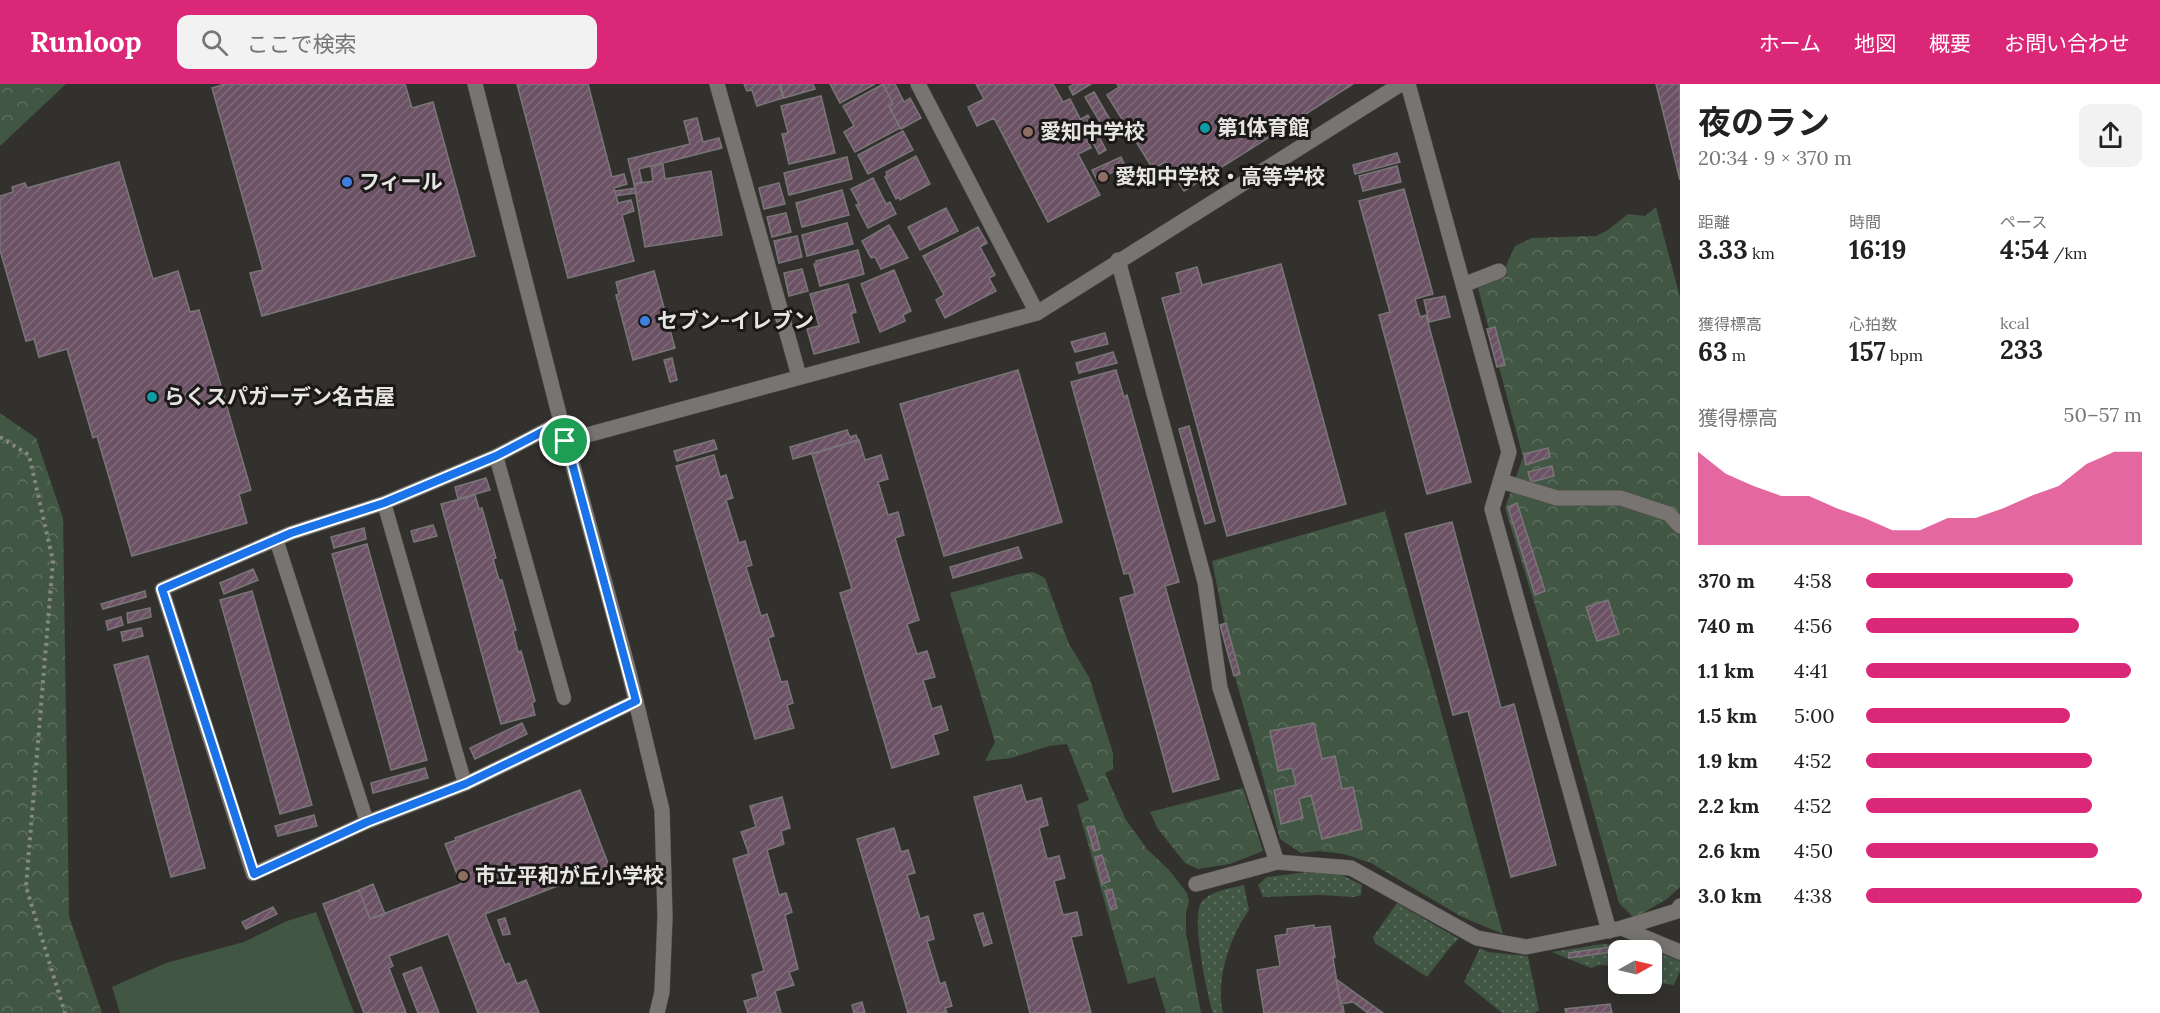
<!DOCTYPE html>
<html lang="ja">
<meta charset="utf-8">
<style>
body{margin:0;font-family:Lora,"Noto Sans JP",serif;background:#f2f2f2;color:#222;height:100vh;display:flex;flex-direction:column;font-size:22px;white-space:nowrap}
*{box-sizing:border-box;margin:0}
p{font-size:20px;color:#767676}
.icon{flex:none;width:33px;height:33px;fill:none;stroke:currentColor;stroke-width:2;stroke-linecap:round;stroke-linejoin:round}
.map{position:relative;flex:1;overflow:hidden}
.sheet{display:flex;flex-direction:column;background:#fff;width:480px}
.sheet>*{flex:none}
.needle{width:39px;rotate:82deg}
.tools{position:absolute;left:1608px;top:856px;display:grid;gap:12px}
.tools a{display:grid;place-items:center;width:54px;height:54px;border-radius:12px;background:#fff;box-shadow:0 3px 15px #0003;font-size:30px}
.pin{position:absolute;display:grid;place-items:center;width:51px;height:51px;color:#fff;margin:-26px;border:3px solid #fff;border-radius:50%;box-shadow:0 2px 6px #0007}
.round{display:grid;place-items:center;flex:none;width:63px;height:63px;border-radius:12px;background:#f2f2f2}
.headline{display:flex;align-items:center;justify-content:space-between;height:102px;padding:0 18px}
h1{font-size:33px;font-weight:700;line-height:45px}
.stats{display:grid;grid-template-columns:repeat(3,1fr);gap:9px;height:102px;padding:6px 18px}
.stats div{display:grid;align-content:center}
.stats b{font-size:26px;font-weight:700}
.stats small{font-size:16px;font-weight:400}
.stats p{font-size:16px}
.chart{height:168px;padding:12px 18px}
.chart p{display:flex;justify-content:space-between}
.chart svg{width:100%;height:108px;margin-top:6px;fill:#db2777;opacity:.7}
ul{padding:0 18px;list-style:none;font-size:20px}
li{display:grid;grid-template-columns:96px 72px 1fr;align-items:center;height:45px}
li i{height:15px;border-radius:8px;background:#db2777}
header{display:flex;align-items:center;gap:36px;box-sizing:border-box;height:84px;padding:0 30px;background:#db2777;color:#fff}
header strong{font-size:28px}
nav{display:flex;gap:33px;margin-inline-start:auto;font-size:21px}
.search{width:420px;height:54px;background:#f2f2f2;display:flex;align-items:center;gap:15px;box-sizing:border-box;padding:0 21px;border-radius:12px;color:#767676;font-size:22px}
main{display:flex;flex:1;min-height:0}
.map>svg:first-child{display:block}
.forest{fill:url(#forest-crowns)}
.garden{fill:url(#garden-dots)}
.pitch{fill:#425644}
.building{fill:url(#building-hatch);stroke:#797678;stroke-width:1.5}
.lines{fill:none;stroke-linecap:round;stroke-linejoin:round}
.service-casing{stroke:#504e4b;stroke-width:15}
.minor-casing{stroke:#504e4b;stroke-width:16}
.tertiary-casing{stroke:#504e4b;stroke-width:16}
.path{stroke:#878683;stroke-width:4;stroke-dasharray:3 4.5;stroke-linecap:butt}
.service{stroke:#777471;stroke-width:14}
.minor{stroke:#777471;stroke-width:15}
.tertiary{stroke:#777471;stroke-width:15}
.route-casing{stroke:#fff;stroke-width:12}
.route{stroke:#1a73e8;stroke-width:8}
.culture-dot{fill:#0f9aa8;stroke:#1a1918;stroke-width:2}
.education-dot{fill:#8d6e63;stroke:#1a1918;stroke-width:2}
.shop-dot{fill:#3f7fe0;stroke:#1a1918;stroke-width:2}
.labels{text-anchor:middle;stroke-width:6;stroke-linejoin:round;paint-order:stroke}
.poi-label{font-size:21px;font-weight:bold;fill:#e6e5e3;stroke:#1a1918;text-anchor:start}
</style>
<header>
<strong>Runloop</strong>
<div class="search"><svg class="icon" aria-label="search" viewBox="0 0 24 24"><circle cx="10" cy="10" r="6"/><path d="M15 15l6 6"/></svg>ここで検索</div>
<nav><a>ホーム</a><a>地図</a><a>概要</a><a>お問い合わせ</a></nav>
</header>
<main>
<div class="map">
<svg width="1680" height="929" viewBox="0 0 1680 929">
<defs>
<pattern id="forest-crowns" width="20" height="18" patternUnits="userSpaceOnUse" patternTransform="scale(1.5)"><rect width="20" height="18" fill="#425644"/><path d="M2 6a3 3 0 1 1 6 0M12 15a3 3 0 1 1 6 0" fill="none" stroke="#5d6e5f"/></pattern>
<pattern id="garden-dots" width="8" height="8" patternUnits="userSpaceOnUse" patternTransform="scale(1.5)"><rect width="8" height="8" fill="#425644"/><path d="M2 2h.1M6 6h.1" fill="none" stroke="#5d6e5f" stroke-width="1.8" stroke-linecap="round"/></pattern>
<pattern id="building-hatch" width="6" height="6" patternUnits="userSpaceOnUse" patternTransform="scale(1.5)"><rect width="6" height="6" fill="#6c5265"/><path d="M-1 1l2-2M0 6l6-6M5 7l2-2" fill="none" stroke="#816b7b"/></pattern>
</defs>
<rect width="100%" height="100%" fill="#33312e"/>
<!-- forest -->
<path class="forest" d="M0,0h66l-66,62z
M1656,123l24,90v590l-13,12 -33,19 -15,-15 -73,-262 -41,-133 18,-51 -45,-169 29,-13 -1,-9 9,-20 17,-8 64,-2 12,-6 20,-16 17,2z
M0,329l36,25 27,80 6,398 33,97h-102z
M1385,427l118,423 -41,-17 -91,-54 -27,-9 -25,-3 -18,2 -21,-14 -44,-159 -24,-119z
M1033,488l12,6 24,66 20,33 24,76v16l-8,4 21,47 21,29 22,21 18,23 2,8 -3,12v20l15,80h-35l-11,-36 -27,7 -51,-179 12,-5 -22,-56 -18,2 -38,12 -26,3 10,-19 -45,-149 69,-19z
M1243,704l20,63 -33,13 -32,5 -13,-6 -27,-34 -8,-17z"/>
<!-- garden -->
<path class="garden" d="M1315,787l25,3 22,11 -1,10 -7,2 -34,-2 -57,2 -5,-12 9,-8z
M1244,801l5,25c-19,26 -34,71 -26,103h-10c-6,-18 -22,-95 -12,-110 8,-12 30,-15 43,-18z
M1397,819l62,36 -8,7 -24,31 -52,-34 -2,-6z
M1603,860l38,2 39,15v10l-6,14 -22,-3v-31h-34v15l-19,-1 -8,3 -39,-16z
M1480,864l8,4 40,4 11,54 -5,3h-32l-38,-31z"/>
<!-- pitch -->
<path class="pitch" d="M316,828l38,101h-234l-8,-26 54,-24 78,-21 43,-21z"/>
<!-- building -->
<path class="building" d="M225,0h180l7,24 21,-6 42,154 -213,60 -12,-43 13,-3 -51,-182z
M517,0h71l24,93 12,-3 3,10 -13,4 4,15 13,-3 3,11 -12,4 12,46 -66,17z
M744,0h35l4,14 -26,8 -5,-16 -5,1z
M780,0h33l2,5 -31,9z
M830,0h45l-35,19z
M883,0h12l9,18 6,-4 11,20 -20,11 -12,-23 4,-2z
M883,0l10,20 -4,2 11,22 -45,24 -11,-20 10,-6 -11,-20z
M976,0h77l10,18 7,-3 18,35 -3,2 6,12 -13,6 22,41 -52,27 -54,-104 -17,8 -9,-19 16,-8z
M1074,0h17l-18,11 -4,-8z
M1117,0h236l-169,107 -19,-29 -12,7 -46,-74 12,-8z
M1656,0h24v96z
M1094,8l26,45 -8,5 -27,-45z
M821,12l14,57 -46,11 -7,-30 6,-1 -7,-27z
M1088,31l18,35 -7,4 -18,-35z
M697,34l6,24 16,-4 3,10 -83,21 3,13 -8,2 -6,-25 62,-15 -6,-23z
M903,47l10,19 -45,24 -10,-19z
M1397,69l3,9 -45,12 -2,-9z
M916,72l14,28 -30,16 -1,-3 -3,2 -11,-22 2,-2 -1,-3z
M847,73l5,22 -63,16 -5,-22z
M1121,73l4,9 -28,14 -5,-10z
M119,78l34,117 25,-8 12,41 9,-2 52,180 -12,4 8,29 -115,33 -35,-120 -4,2 -26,-89 -28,8 -5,-18 -8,2 -26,-91v-54l13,-4 -1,-5 13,-4 2,5z
M663,80l2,15 46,-8 11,64 -77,12 -11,-63 19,-3 -2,-15z
M1397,82l4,16 -38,9 -4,-15z
M873,94l13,26 4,-2 6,12 -28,14 -12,-23 3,-1 -8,-15z
M779,99l6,21 -21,5 -5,-21z
M635,104l1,5 -20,3 -1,-5z
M1404,105l29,105 -18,5 5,18 6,-2 45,167 -44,12 -48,-179 11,-3 -31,-111z
M842,106l7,25 -47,12 -6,-24z
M946,124l12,23 -38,19 -12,-23z
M786,129l5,19 -19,5 -5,-20z
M847,139l6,21 -46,12 -5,-21z
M889,141l19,33 -27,11 -6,-12 -4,1 -9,-17z
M978,143l9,16 -7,4 15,28 -6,3 7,13 -51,27 -9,-18 8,-5 -21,-39z
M797,152l5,21 -23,6 -5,-22z
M858,166l6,24 -44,12 -6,-22h2v-3z
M1281,180l65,240 -119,32 -65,-238 19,-5 -5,-20 21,-6 5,18z
M802,185l6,22 -19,5 -5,-23z
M894,186l17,41 -8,4 2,6 -25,11 -19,-48z
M654,187l21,77 -42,12 -17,-65 3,-1 -3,-12z
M848,200l8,28 -5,2 8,28 -45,12 -7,-25 12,-3 -9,-32z
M1445,212l5,21 -21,5 -5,-22z
M1495,243l10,38 -8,2 -10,-38z
M1105,249l3,11 -33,8 -4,-10z
M1113,268l4,11 -38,10 -3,-10z
M672,274l5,22 -7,2 -6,-22z
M1018,286l44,152 -118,34 -44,-152z
M1116,286l8,27 3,-2 52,187 -14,4 54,193 -46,13 -53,-194 15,-4 -6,-21 -5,1 -53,-192z
M1189,342l26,95 -10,3 -26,-95z
M847,346l3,7 6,-2 2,5 -65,19 -3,-12z
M714,356l3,9 -40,12 -3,-10z
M859,356l6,20 16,-5 7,24 -10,3 10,33 10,-3 6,23 -9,3 24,82 -12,4 10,30 10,-3 8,26 -12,3 9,29 9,-3 7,24 -15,5 6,19 -47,14 -52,-175 12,-4 -40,-135z
M1548,364l2,9 -24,8 -2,-11z
M714,371l6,22 6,-2 7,23 -7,2 13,43 6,-2 7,24 -6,2 15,49 6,-2 7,22 -6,2 13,44 6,-1 6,22 -6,2 7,23 -39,11 -79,-273z
M1552,382l2,10 -23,6 -3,-10z
M486,394l4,12 -32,9 -3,-12z
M475,411l4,14 3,-1 14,50 -3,1 6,21h3l14,50 -3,1 5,21 3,-1 14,50 -3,2 3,12 -34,9 -60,-220z
M1517,419l28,88 -10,4 -27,-88z
M1452,438l49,186 13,-4 42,161 -45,12 -43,-166 -15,4 -48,-181z
M433,441l4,11 -23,6 -3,-11z
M364,444l2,11 -32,9 -3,-11z
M367,460l60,216 -36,10 -59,-216z
M1018,463l4,11 -69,20 -3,-11z
M253,485l5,11 -34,14 -4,-11z
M145,507l1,6 -43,12 -2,-5z
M252,507l60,214 -32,9 -60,-214z
M1608,516l11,34 -22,7 -11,-34z
M150,524l1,9 -23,6 -1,-10z
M121,533l2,8 -15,5 -2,-9z
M1226,539l14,51 -6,2 -14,-51z
M141,544l2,8 -20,5 -2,-9z
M148,572l57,212 -34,9 -57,-212z
M522,639l5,11 -52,25 -5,-11z
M1314,639l8,36 13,-3 7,33 11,-2 9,42 -40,10 -11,-44 -12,4 4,19 -22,6 -7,-34 22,-5 -4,-17 -14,3 -8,-40z
M425,684l3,10 -55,15 -2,-10z
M1021,701l5,17 15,-4 7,27 -9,3 8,31 12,-3 6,22 -11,3 9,34 14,-3 5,23 -11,2 20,76h-61l-56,-216z
M580,706l29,76 -124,48 20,51 4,-2 8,21 9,-4 13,33h-61l-30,-79 -59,22 4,10 -4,2 17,45h-42l-41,-109 36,-14 11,29 91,-35 -16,-40 11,-4 -1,-2z
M782,713l8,31 -9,3 3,13 -17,6 12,45 7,-2 6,19 -7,3 13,54 -9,3 5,13 -19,6 6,22h-33l-4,-12 14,-4 -6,-22 12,-4 -31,-112 16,-5 -8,-22 15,-5 -6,-21z
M314,731l3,11 -39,10 -3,-10z
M1094,742l6,23 -6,2 -7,-24z
M894,744l7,24 7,-2 7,23 -8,2 13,44 8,-3 6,23 -7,2 13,43 5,-2 7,24 -7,2 2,5h-39l-51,-174z
M1102,771l8,26 -8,3 -7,-27z
M373,800l12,30 -15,5 -11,-29z
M1112,805l5,19 -6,2 -6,-19z
M273,823l4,7 -31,15 -4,-7z
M983,829l9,30 -8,3 -10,-31z
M505,834l5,16 -7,1 -5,-15z
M1314,841v3l16,-2 5,31 -2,1 8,48h2l1,7h-80l-7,-43 23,-4 -5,-30 12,-2v-5z
M1610,863l1,5 -42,6v-5z
M421,883l18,46h-21l-15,-39z
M1336,895l47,34h-15l-15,-11 -12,2z
M862,918l3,11h-11l-2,-8z
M1610,920l2,9h-46l-1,-4z"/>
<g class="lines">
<defs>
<path id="service" d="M561,338l-65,34 -112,47 -93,30 -129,56 91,285 114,-52 98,-38 171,-83
M496,372l68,242
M384,419l81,281
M276,455l91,283"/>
<path id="minor" d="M717,0l82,292
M918,0l119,229
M1408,0l101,368 -17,57 117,422
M1118,176l87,322 15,106 57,174
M1463,201l36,-14
M565,357l472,-128 364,-229
M1501,397l56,17h64l48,16 11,12
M1196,800l81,-22 74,6 126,70 49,9 96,-19 58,24
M1622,844l55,-17 3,-5"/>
<path id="tertiary" d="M475,0l86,338 67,246 34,142 3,107 -3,75 -5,21"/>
</defs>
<!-- service casing -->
<use href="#service" class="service-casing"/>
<!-- minor casing -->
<use href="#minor" class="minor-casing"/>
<!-- tertiary casing -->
<use href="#tertiary" class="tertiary-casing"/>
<!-- path -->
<path class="path" d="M0,353l29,18 24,106 -27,326 39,126"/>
<!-- service -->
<use href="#service" class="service"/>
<!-- minor -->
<use href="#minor" class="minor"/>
<!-- tertiary -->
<use href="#tertiary" class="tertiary"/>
</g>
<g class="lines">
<defs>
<path id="route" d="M561,338l75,279 -171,83 -98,38 -113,52 -92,-285 129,-56 93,-30 112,-47z"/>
</defs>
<!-- route casing -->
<use href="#route" class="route-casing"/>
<!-- route -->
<use href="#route" class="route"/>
</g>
<!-- markers -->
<g class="culture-dot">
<circle cx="1205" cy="44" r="6"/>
<circle cx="152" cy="313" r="6"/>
</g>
<g class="education-dot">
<circle cx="1028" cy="48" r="6"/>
<circle cx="1103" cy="93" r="6"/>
<circle cx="463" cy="792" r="6"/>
</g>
<g class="shop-dot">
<circle cx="347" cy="98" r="6"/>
<circle cx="645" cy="237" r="6"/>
</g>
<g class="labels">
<!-- poi labels -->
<g class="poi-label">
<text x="1217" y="51">第1体育館</text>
<text x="1040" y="55">愛知中学校</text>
<text x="1115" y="100">愛知中学校・高等学校</text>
<text x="359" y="105">フィール</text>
<text x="657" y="244">セブン-イレブン</text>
<text x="164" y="320">らくスパガーデン名古屋</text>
<text x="475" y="799">市立平和が丘小学校</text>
</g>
</g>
</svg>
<div class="tools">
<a><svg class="needle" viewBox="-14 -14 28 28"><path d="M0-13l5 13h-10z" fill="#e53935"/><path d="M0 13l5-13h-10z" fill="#767676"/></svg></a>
</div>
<div class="pin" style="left:565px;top:357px;background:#1e9e55"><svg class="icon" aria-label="arrive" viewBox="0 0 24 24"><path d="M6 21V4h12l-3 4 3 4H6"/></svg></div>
</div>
<section class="sheet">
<div class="headline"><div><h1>夜のラン</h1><p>20:34 · 9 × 370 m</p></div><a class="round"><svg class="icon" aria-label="share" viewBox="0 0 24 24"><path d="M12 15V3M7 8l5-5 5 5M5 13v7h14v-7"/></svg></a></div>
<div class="stats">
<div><p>距離</p><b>3.33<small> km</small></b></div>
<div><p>時間</p><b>16:19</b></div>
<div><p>ペース</p><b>4:54<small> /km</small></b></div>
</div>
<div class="stats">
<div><p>獲得標高</p><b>63<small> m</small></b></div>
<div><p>心拍数</p><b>157<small> bpm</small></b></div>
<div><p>kcal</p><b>233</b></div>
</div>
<div class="chart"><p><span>獲得標高</span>50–57 m</p>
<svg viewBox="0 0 160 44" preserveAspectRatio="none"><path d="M0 44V6L10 15L20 20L30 24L40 24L50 29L60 33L70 38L80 38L90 33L100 33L110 29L120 24L130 20L140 11L150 6L160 6V44z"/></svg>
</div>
<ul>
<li><b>370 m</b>4:58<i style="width:75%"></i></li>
<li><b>740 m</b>4:56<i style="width:77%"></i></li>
<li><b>1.1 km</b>4:41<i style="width:96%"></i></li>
<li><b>1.5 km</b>5:00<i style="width:74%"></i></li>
<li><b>1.9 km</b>4:52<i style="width:82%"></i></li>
<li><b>2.2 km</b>4:52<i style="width:82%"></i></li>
<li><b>2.6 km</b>4:50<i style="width:84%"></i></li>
<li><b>3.0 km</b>4:38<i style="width:100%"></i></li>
</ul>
</section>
</main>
